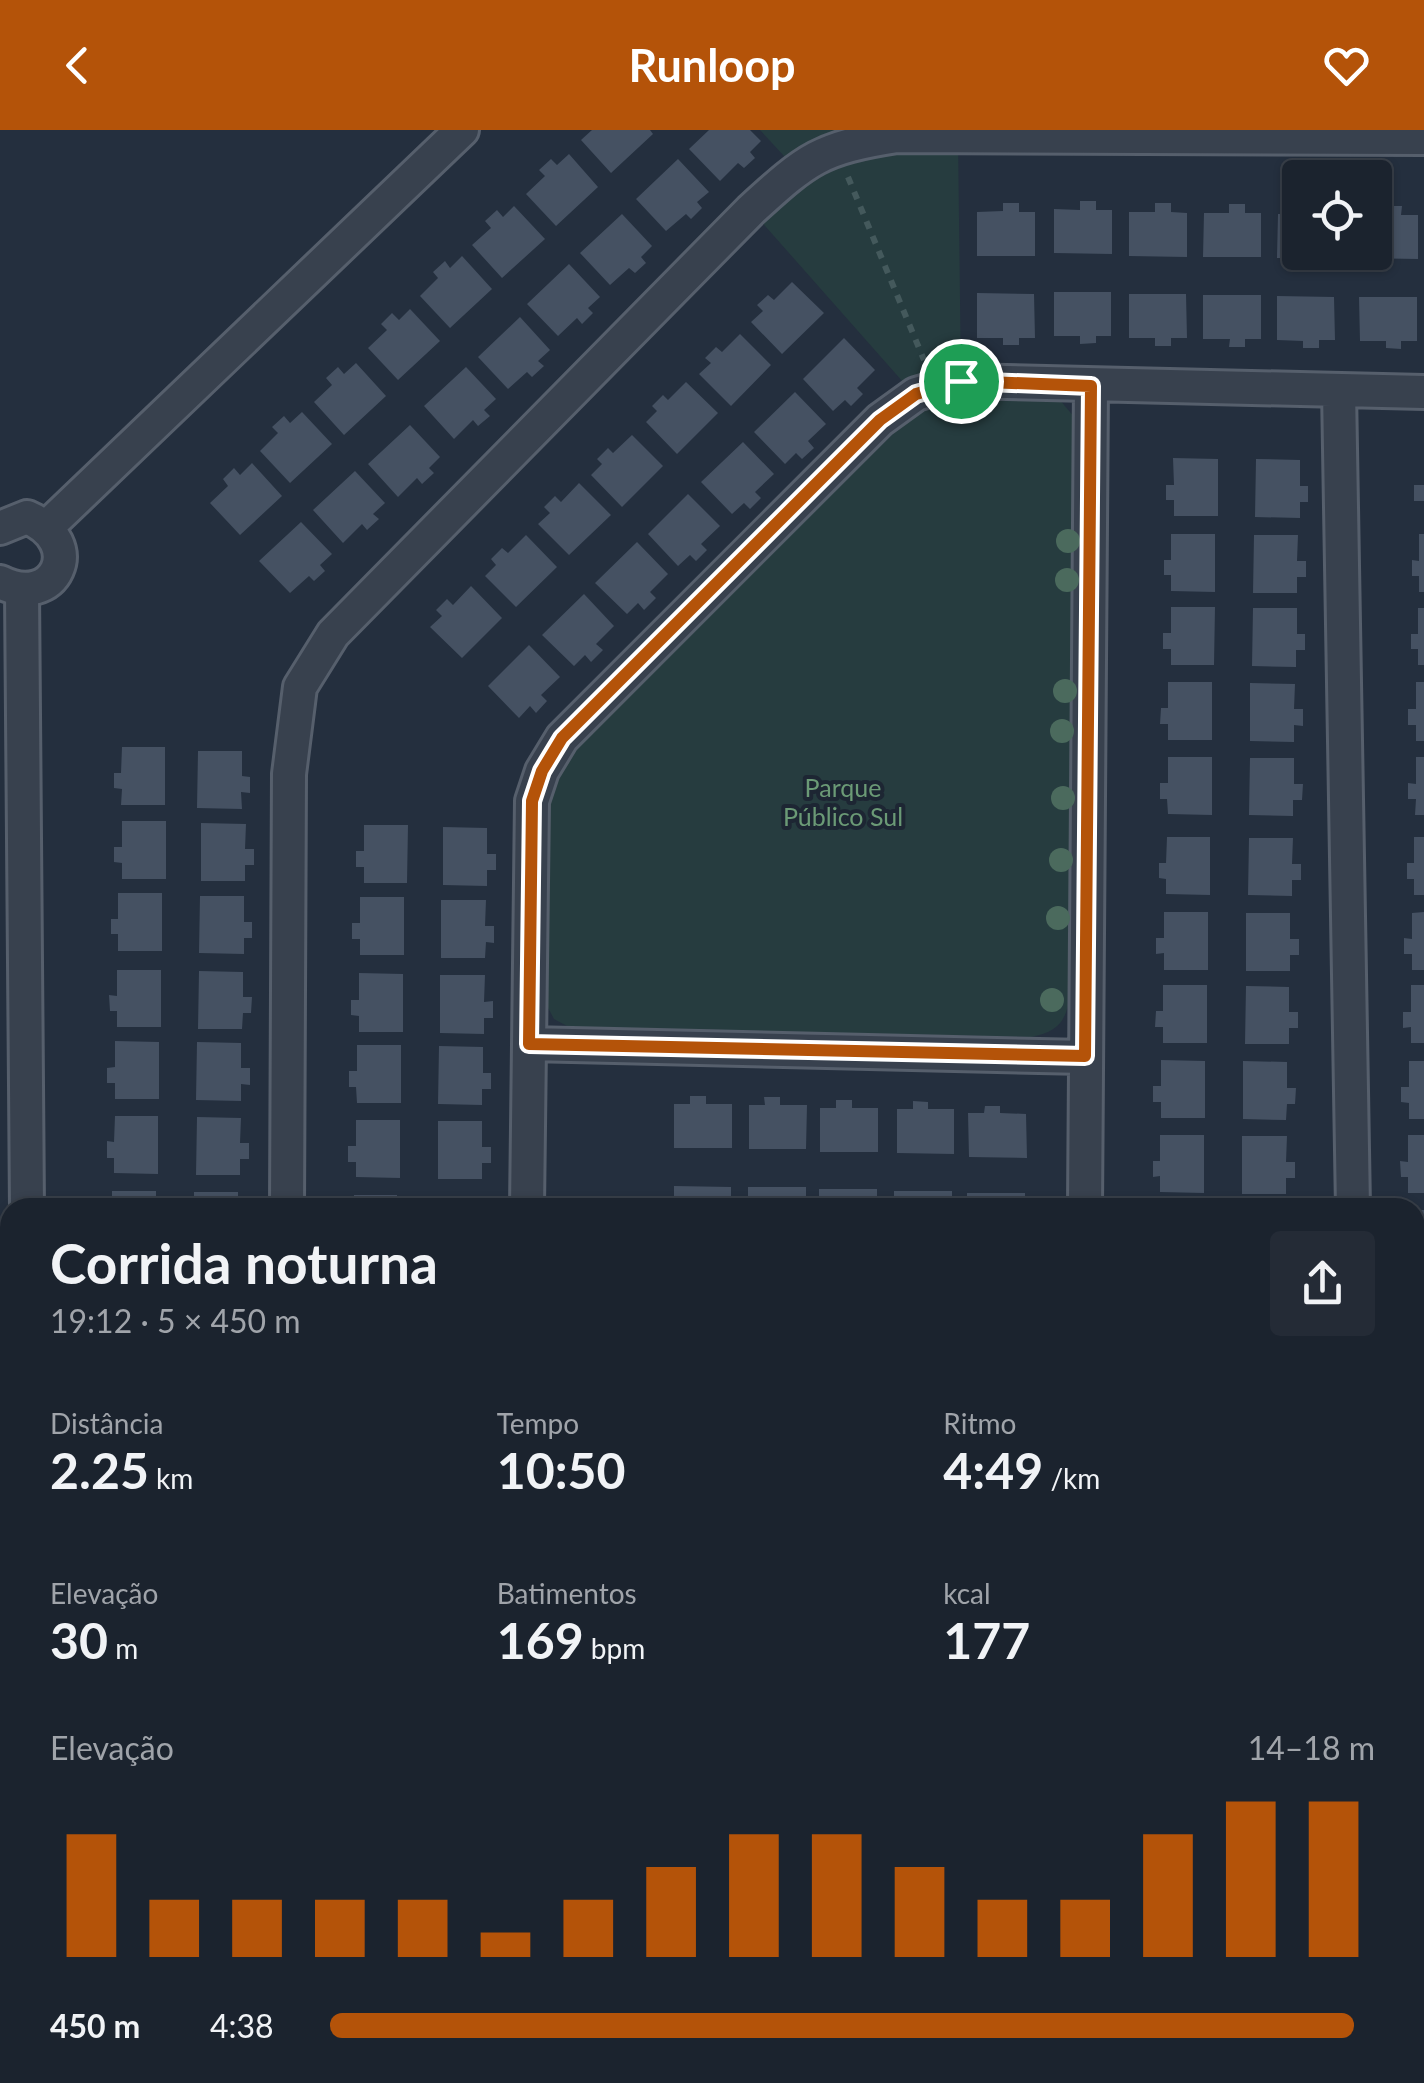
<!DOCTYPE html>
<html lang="pt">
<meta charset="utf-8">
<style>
body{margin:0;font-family:Lato,sans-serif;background:#242b36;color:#f1f3f6;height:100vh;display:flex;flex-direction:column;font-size:38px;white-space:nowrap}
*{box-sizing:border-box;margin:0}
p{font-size:32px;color:#a0a4aa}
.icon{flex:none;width:55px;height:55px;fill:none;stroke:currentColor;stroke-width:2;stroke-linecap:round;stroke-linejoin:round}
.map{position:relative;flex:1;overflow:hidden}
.details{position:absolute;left:0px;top:1068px;width:1425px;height:888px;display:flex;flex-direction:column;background:#1b232e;border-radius:30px 30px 0 0;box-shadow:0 2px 8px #0004,0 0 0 2px #39404a}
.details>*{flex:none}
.controls{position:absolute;left:1282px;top:30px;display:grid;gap:20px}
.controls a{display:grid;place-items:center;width:110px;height:110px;border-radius:10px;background:#1b232e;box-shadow:0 2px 8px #0004,0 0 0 2px #39404a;font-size:50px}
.pin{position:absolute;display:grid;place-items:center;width:85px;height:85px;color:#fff;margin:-42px;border:5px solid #fff;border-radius:50%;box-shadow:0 2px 10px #0007}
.round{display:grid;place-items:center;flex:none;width:105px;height:105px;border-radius:10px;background:#242b36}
.summary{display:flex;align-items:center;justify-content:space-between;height:170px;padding:0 50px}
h1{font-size:55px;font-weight:700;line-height:75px}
.metrics{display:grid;grid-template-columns:repeat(3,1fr);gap:15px;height:170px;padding:10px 50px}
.metrics div{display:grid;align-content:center}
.metrics b{font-size:50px;font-weight:700}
.metrics small{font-size:28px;font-weight:400}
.metrics p{font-size:28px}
.chart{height:280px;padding:20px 50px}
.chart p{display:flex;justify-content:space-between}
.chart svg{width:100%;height:180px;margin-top:10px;stroke:#b45309;stroke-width:6}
ul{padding:0 50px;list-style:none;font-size:32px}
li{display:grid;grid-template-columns:160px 120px 1fr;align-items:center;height:75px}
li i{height:25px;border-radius:12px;background:#b45309}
header{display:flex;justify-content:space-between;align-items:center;height:130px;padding:0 50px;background:#b45309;color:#fff;font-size:45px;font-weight:700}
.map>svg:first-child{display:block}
.green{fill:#263c3f}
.building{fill:#455162}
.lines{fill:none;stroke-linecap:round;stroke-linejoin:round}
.minor-casing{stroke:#565f6c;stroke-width:38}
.path{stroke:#44595c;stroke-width:6;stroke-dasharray:8 8;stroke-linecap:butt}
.minor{stroke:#38414e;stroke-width:32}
.tree{fill:#4b6a5d}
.route-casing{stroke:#fff;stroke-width:20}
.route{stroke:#b45309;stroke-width:12}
.labels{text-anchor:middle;stroke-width:8;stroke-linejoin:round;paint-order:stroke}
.park-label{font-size:25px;fill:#6b9a76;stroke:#1d2633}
</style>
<header><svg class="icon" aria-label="back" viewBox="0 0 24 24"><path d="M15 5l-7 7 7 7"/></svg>Runloop<svg class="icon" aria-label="heart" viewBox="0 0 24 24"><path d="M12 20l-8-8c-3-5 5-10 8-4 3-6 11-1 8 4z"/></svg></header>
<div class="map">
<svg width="1424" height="1953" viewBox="0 0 1424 1953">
<rect width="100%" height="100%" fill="#242f3e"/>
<!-- green -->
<path class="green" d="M760,0h136l62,7 3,244 98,18 16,19 -4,571c-4,29 -9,42 -40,48l-462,-10 -15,-8 -8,-15v-202l11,-32 36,-44 308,-300 25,-18 -175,-198 45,-41z"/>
<!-- building -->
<path class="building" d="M592,0h58l3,4 -42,39 -30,-33z
M709,0h41l11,11 -11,11 5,6 -11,10 -6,-5 -18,18 -31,-32z
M569,24l29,33 -42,39 -30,-32 19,-18 -6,-6 12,-11 6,6z
M678,29l31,33 -12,10 5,6 -11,11 -5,-5 -20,17 -30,-32z
M1080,71h16v9h16v44l-58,-1v-44l26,1z
M1003,73h16v9h16v44h-58v-44l26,-1z
M1155,73h16v9l16,1v44l-58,-1v-44h26z
M1229,74h16v9h16v44h-58l1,-44h25z
M514,76l31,33 -43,39 -30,-33 19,-17 -6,-7 12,-11 6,7z
M1385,76h17l-1,9h17v44l-58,-1v-6h15v-38h10z
M622,84l30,32 -11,11 5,6 -11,10 -6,-5 -19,17 -30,-32z
M1278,84h22v38h35v7l-58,-1z
M462,126l30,33 -42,39 -30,-32 18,-18 -5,-6 12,-11 5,7z
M569,134l31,33 -12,11 5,5 -11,11 -5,-6 -19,18 -31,-32z
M792,152l32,31 -42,41 -31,-32 12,-11 -6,-6 11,-10 6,5z
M1054,162h57v44h-15v7l-16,1v-8h-26z
M977,163l57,1 1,44h-16v7h-16v-7h-26z
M1129,164h57l1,44h-16v8h-16v-8h-26z
M1203,165h58v44h-16v8h-16l1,-8h-27z
M1277,166l57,1 1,43h-16v8h-16v-7l-26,-1z
M1359,167h58v44h-16v8l-15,-1v-7h-26z
M410,179l30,32 -42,39 -30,-32 19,-18 -6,-6 11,-11 7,7z
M520,187l30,33 -12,11 6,5 -12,11 -5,-5 -19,17 -30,-32z
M740,204l31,31 -40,41 -32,-32 12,-11 -6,-5 11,-11 6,5z
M844,208l31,32 -18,18 6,6 -12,12 -6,-6 -12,11 -30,-32z
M356,233l30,33 -42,39 -30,-33 18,-17 -6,-7 12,-11 6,7z
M466,237l30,32 -12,11 6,6 -12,10 -5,-6 -19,19 -30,-33z
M686,252l32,31 -41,41 -31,-32 11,-11 -5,-5 11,-11 5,5z
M795,262l31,32 -18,17 6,7 -12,11 -6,-6 -11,11 -31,-32z
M302,282l30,32 -42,39 -30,-32 18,-18 -6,-6 12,-11 6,7z
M410,295l30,32 -11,11 5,5 -12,11 -5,-6 -19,19 -30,-33z
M632,305l31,31 -41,41 -31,-32 11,-11 -5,-5 11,-11 5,5z
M743,312l31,32 -19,18 6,6 -11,11 -6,-6 -12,11 -31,-32z
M1173,328l45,1v57h-44v-16h-8v-15h8z
M1256,329l44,1v26h8v16h-8v16l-45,-1z
M252,333l30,33 -42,39 -30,-32 18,-17 -5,-7 11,-11 6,7z
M355,341l30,32 -12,11 6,5 -12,11 -5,-6 -19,19 -30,-33z
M579,353l32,32 -42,40 -31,-31 12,-11 -6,-6 11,-11 6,6z
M1414,355h10v16h-10z
M688,364l32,32 -19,18 6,6 -11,11 -6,-6 -12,11 -30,-32z
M301,392l31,32 -12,11 5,6 -11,10 -5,-5 -19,17 -31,-32z
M1171,404h44v58l-44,-1v-16h-7v-15h7z
M1419,404h5v58h-5v-16h-7v-16l7,1z
M526,405l31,32 -41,40 -31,-31 11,-11 -5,-6 11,-11 6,5z
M1254,405h44l-1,26h9v16h-9v16h-44z
M637,412l31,32 -18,18 6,6 -12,12 -6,-7 -11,11 -32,-31z
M471,456l31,32 -40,40 -32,-31 12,-11 -6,-6 11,-11 6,6z
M584,464l30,32 -18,18 7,6 -12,12 -6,-7 -11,11 -32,-31z
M1171,477h44l-1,58h-43v-16h-8v-16h8z
M1253,478h44v26h8v16h-9v17l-44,-1z
M1418,478h6v57h-6v-16h-7v-15h7z
M529,515l31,32 -19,18 6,6 -11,12 -6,-7 -11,12 -31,-32z
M1168,552h44v58h-44v-16h-8l1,-16h7z
M1416,552h8v59h-8v-16h-8v-16h8z
M1250,553l45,1 -1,25h9v17l-9,-1v17l-44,-1z
M122,617h43v58h-44l1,-16 -8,-1v-15h7z
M198,621h44v25l8,1v16l-9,-1 1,17 -45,-1z
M1168,627h44v58l-44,-1 -1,-15h-7v-16h8z
M1416,627h8v58h-9l1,-16h-8v-16l8,1z
M1250,628h44v26h9l-1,16h-9v16l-44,-1z
M122,691h44v58h-44v-16l-8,-1v-15h8z
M201,693l45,1 -1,25h9v16h-9v16h-44z
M364,695h44l-1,58h-43v-16h-8v-16h8z
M443,697l44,1v26h9v16h-9v16l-44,-1z
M1167,707h43v58l-44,-1v-15l-7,-1v-15h7z
M1414,707h10v58h-10v-16h-7v-16h7z
M1249,708h44l-1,26h9v16h-9v16l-44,-1z
M118,763h44v58h-44v-17h-7v-15h7z
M200,766h44v26h8v16h-8v16l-45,-1z
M360,767h44v58h-44v-16h-8v-16h8z
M441,770h45l-1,26h9v17l-8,-1 -1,16h-44z
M1164,782h44v58h-44v-17l-8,1v-16h8z
M1424,782v58h-12v-16h-8v-16l8,1v-26z
M1246,783h44v26h9v16h-9v16h-44z
M117,840h44v57h-44v-16h-7l-1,-16 8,1z
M199,841l44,1v25h9l-1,16h-8l-1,16h-44z
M359,843l44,1v58h-44v-16l-8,-1v-15h8z
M440,845h45l-1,27 9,-1v17h-9v16l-44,-1z
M1163,855h44v58h-44v-16h-8l1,-16h7z
M1411,855h13v58h-13v-16l-8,1v-16h8z
M1246,856l43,1v25h9v16h-9v16h-44z
M115,911l44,1v57h-44v-16h-8v-15l8,-1z
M197,912l44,1v25h9v17l-9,-1v17l-45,-1z
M357,915h44v58h-44l-1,-16h-7v-16h8z
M439,916l44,1v26h8v16h-9v16l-44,-1z
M1161,930l44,1v57h-44v-16h-8v-16h8z
M1243,931l44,1v26h9l-1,16h-8l-1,16 -43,-1z
M1409,931h15v58h-15v-16l-8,-1v-15h8z
M690,966h16v8h26v44h-58v-44h16z
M764,967h16v8h27l-1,44h-57v-44h16z
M836,970h16v8h26v44h-58v-44h16z
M913,971l15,1v7h26v45l-57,-1v-44h16z
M985,976h15v7l26,1 1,44 -58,-1 -1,-44h16z
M115,986h43v58l-44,-1v-15h-7v-17l7,1z
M197,987l44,1 -1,25h9v16h-9v16h-44z
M356,990h44v58l-44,-1v-15h-8v-16h8z
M438,991h44v26h9v16h-9v16h-44z
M1160,1005h44v58l-44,-1v-16l-7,1v-16h7z
M1408,1005h16v58h-16v-16h-7l-1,-16 8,1z
M1242,1006h45l-1,26h9v16h-9v16h-44z
M674,1056l57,1v21h-57z
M748,1057h58v21h-58z
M819,1059h58v19h-58z
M112,1061h44v17h-44z
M894,1061h58v17h-58z
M194,1062h44v16h-44z
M967,1063h58v15h-58z
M354,1065h43v13h-44z
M436,1066l44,1v11h-44z
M1415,1080h9v58h-9z
M1418,1243h6v43h-7z
M1416,1324l8,1v43l-9,-1z
M1415,1490h9v43h-9z
M1415,1571h9v43h-9z
M1415,1736h9v43h-9z
M1415,1817l9,1v43h-9z"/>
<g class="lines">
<defs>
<path id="minor" d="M1339,260l14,818
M48,396l414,-396
M0,398l27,-11c61,26 28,93 -27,65
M22,461l5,617
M529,914l556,13
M287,1078l2,-434 11,-87 33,-53 418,-424c57,-52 69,-62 146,-74l527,2
M527,1078l5,-407 10,-30 20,-33 318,-318 36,-26 45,-13 463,11
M1085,1078l6,-822
M1415,1179l9,1
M1415,1423h9
M0,1510h10
M1415,1684h9
M0,1911l10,-16
M0,1931l16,22
M1342,1945l82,2
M52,1953l10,-8"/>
</defs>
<!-- minor casing -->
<use href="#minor" class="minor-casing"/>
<!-- path -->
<path class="path" d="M848,47l76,183"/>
<!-- minor -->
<use href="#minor" class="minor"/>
</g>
<!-- trees -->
<g class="tree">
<circle cx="1068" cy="411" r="12"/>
<circle cx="1067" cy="450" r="12"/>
<circle cx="1065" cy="561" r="12"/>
<circle cx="1062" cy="601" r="12"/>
<circle cx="1063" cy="668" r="12"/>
<circle cx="1061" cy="730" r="12"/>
<circle cx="1058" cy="788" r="12"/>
<circle cx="1052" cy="870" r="12"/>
</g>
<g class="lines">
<defs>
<path id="route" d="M961,251l130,5 -6,670 -556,-12 3,-243 10,-30 20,-33 318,-318 36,-26z"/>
</defs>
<!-- route casing -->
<use href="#route" class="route-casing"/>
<!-- route -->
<use href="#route" class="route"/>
</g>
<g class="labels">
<!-- park labels -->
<g class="park-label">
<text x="843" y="667">Parque<tspan x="843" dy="29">Público Sul</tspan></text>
</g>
</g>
</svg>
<div class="controls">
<a><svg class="icon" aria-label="locate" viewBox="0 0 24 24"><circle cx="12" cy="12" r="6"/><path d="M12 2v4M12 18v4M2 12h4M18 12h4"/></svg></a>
</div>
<div class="pin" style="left:961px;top:251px;background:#1e9e55"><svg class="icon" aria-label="arrive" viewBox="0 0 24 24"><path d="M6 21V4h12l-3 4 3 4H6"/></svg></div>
<section class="details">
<div class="summary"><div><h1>Corrida noturna</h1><p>19:12 · 5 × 450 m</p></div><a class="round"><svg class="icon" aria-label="share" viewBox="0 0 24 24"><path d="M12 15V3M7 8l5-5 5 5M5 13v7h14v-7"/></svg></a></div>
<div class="metrics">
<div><p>Distância</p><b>2.25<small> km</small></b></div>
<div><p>Tempo</p><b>10:50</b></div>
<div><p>Ritmo</p><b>4:49<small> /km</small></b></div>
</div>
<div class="metrics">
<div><p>Elevação</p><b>30<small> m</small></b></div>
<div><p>Batimentos</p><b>169<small> bpm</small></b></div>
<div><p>kcal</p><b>177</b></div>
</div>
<div class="chart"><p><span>Elevação</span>14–18 m</p>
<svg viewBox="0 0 160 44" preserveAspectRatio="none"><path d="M5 44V14M15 44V30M25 44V30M35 44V30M45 44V30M55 44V38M65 44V30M75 44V22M85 44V14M95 44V14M105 44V22M115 44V30M125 44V30M135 44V14M145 44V6M155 44V6"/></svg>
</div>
<ul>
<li><b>450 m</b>4:38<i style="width:98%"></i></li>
</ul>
</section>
</div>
